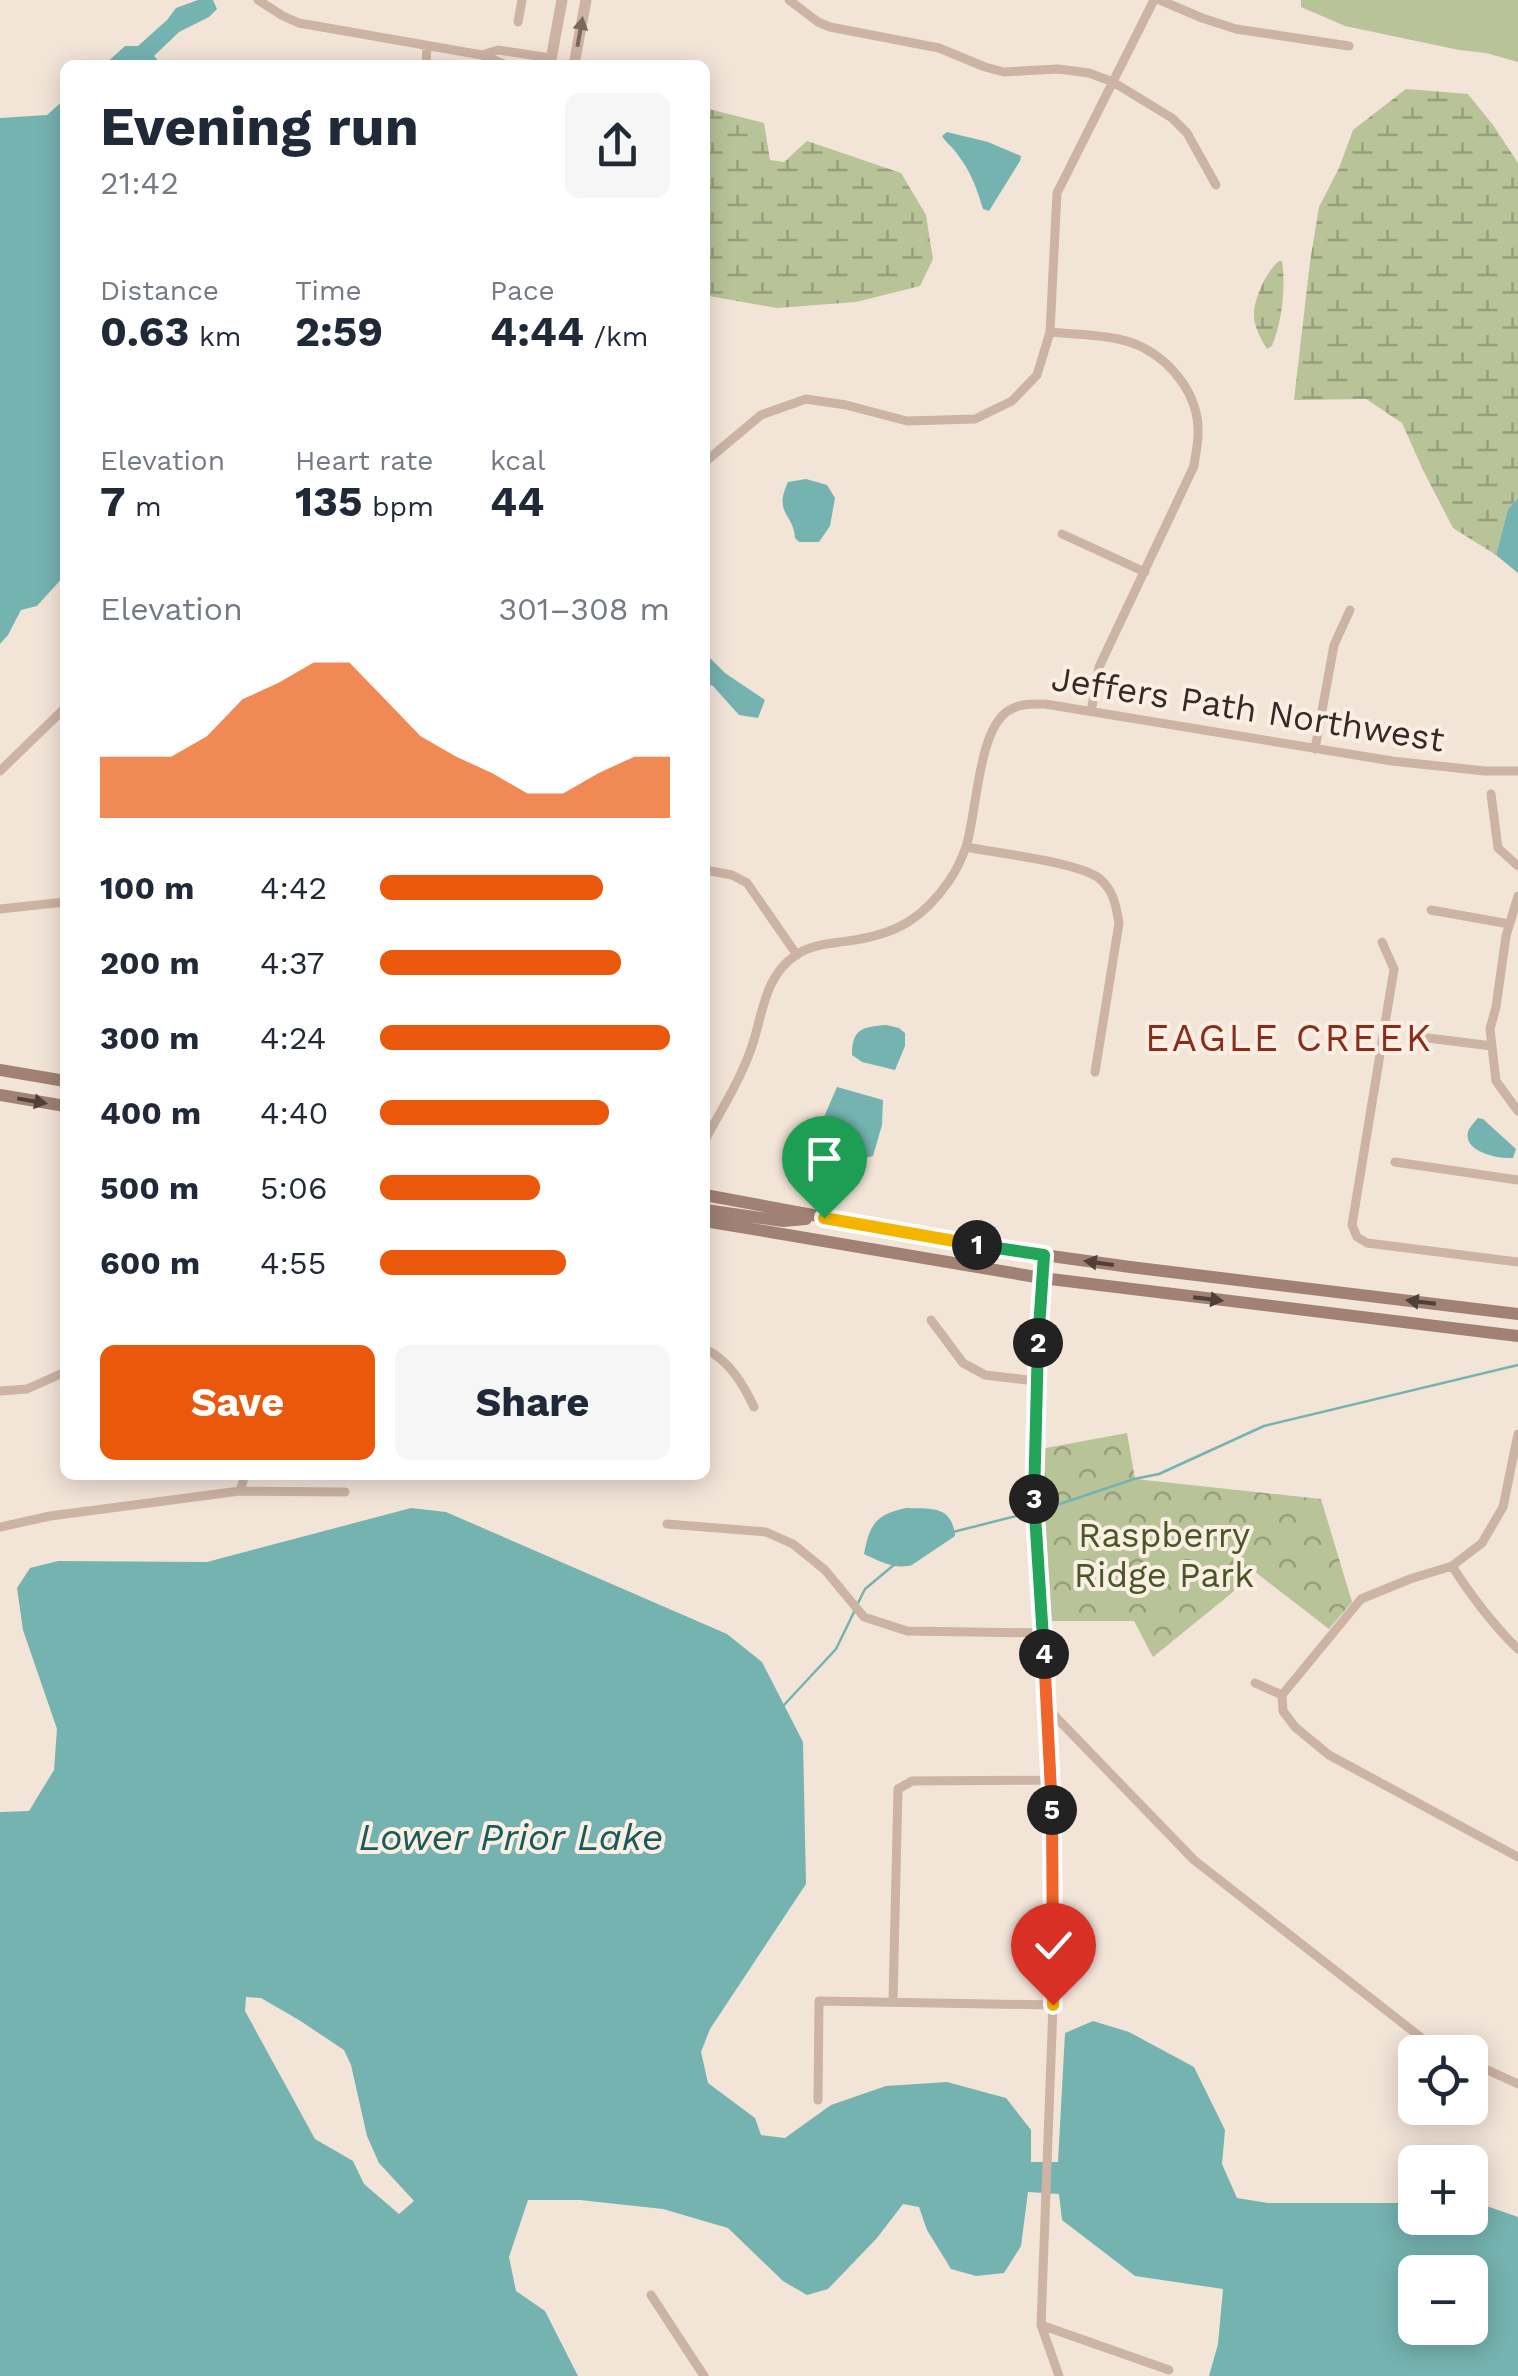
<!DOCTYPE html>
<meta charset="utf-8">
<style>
body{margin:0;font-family:"Work Sans",sans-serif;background:#f6f6f7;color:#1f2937;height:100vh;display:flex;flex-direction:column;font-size:38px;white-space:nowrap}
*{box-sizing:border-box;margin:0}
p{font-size:32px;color:#747a83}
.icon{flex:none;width:55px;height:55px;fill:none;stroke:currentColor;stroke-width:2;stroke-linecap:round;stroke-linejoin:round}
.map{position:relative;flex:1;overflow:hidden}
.sheet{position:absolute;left:60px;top:60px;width:650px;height:1420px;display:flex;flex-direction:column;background:#fff;border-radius:15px;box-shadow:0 5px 25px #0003}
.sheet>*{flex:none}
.tools{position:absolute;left:1398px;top:2035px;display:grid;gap:20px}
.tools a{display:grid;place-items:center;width:90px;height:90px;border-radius:15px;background:#fff;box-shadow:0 5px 25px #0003;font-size:50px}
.pin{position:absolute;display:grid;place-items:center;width:85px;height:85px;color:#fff;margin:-102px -42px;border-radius:50% 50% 50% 0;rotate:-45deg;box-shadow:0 0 10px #0007}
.pin .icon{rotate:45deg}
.km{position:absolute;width:50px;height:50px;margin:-25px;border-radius:50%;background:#222;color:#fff;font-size:28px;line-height:50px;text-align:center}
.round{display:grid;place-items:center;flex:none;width:105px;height:105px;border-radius:15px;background:#f6f6f7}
.head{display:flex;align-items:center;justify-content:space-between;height:170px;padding:0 40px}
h1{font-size:55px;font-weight:700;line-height:75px}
.stats{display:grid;grid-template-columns:repeat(3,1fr);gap:15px;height:170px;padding:10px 40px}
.stats div{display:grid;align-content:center}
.stats b{font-size:42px;font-weight:700}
.stats small{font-size:28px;font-weight:400}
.stats p{font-size:28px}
.chart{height:280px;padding:20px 40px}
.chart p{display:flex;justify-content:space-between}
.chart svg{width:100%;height:180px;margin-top:10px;fill:#ea580c;opacity:.7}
.cta{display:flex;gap:20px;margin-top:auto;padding:20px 40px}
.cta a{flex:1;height:115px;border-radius:15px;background:#ea580c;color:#fff;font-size:40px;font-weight:700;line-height:115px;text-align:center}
.cta a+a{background:#f6f6f7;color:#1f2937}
ul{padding:0 40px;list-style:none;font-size:32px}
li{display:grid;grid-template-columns:160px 120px 1fr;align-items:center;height:75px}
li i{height:25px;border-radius:12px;background:#ea580c}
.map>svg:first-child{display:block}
.green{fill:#b8c397}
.wetland{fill:url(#wetland-marsh)}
.park{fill:url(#park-crowns)}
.water{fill:#75b3b0;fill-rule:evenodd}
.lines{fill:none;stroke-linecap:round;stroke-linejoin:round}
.stream{stroke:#75b3b0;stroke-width:2.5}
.minor{stroke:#ccb3a3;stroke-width:9}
.tertiary{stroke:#ccb3a3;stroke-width:11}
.secondary{stroke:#a08174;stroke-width:12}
.oneway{fill:#7a685e}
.oneway2{fill:#50403a}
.split-1-casing{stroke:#fff;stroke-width:20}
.split-2-casing{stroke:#fff;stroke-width:20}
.split-3-casing{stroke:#fff;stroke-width:20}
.split-4-casing{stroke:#fff;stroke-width:20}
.split-5-casing{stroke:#fff;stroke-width:20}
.split-6-casing{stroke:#fff;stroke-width:20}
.split-7-casing{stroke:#fff;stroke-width:20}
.split-1{stroke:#f5b400;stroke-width:12}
.split-2{stroke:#22a559;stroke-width:12}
.split-3{stroke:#22a559;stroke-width:12}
.split-4{stroke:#22a559;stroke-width:12}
.split-5{stroke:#f0652b;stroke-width:12}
.split-6{stroke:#f0652b;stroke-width:12}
.split-7{stroke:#f5b400;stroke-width:12}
.labels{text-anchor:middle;stroke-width:8;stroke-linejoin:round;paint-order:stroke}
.street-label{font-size:35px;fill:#362a26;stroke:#fbefe4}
.park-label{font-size:35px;fill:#495727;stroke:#fbefe4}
.neighbourhood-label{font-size:38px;letter-spacing:2.5px;fill:#8c2b18;stroke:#fbefe4}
.water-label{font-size:38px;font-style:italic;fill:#185b5b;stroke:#fbefe4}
</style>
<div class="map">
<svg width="1518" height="2376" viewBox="0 0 1518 2376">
<defs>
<pattern id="wetland-marsh" width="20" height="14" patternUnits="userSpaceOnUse" patternTransform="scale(2.5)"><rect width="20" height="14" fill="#b8c397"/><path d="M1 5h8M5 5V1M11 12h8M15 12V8" fill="none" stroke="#969f7b"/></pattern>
<pattern id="park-crowns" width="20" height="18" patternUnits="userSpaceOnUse" patternTransform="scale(2.5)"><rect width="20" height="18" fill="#b8c397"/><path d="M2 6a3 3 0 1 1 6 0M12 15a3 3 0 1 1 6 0" fill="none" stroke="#969f7b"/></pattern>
</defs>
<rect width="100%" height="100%" fill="#f3e4d8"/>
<!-- green -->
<path class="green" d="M1301,0h217v62l-32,-9 -27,-3 -114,-24 -44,-19z"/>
<!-- wetland -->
<path class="wetland" d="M1406,89l62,5 25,31 25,38v335l-10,11 -12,46 -43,-27 -30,-58 -21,-47 -36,-24 -72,1 16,-138 9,-55 20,-39 14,-38z
M705,108l59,15 6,37 14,2 23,-21 94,32 25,42 7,44 -13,27 -64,16 -79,6 -68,-12 -4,-13z
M1279,261h3c4,27 0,60 -10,85l-5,3c-6,-9 -11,-20 -13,-30 -2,-17 12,-48 25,-58z"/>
<!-- park -->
<path class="park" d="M1127,1433l8,46 186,20 31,103 -23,27 -79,-61 -17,24 -80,65 -19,-36h-93l-6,-171z"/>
<!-- water -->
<path class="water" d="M198,0h15l4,9 -8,8 -30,15 -25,24 8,9h-58l21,-19h13l29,-26 9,-12z
M65,99v476l-28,31 -16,4 -13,25 -8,9v-526l47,-3z
M947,132l41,10 33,14 -1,5 -31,50 -6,-2c-6,-20 -12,-37 -25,-54 -5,-8 -12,-12 -16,-19z
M806,479l21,6 8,13 -5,28 -11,16h-20l-4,-4c-1,-24 -22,-24 -7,-56z
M1518,498v75l-22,-18 12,-46z
M705,653l20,20 40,27 -7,18 -19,-3 -26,-29 -8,-3z
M886,1025l13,3 6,5v13l-10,24 -33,-8 -10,-7c0,-27 11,-28 34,-30z
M837,1087l46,13 -1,25 -9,31c-16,5 -43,0 -57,-10l4,-20z
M1478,1118l5,1 33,30 -3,9c-14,1 -50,-6 -45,-26 1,-4 7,-11 10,-14z
M411,1508l35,4 281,122 35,28 41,80 3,142 -96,145 -9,23 7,31 47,35 6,17 24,3 46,-33 55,-19 61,-4 59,16 25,32v32h27l7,-129 28,-12 36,11 65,35 31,63 -3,34 15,34 31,5h147v15h55v-15h8l40,14v159h-309l9,-32 5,-55 -88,-13 -73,-56 -3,-26 -31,-2 -7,54 -17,27 -28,3 -25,-7 -24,-39 -8,-23 -16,-3 -26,34 -49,51 -21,6 -24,-14 -55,-53 -65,-19 -83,-9h-52l-19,57 7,34 29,20 33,65h-578v-564l29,-1 25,-41 3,-41 -34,-99 -6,-42 13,-20 28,-7 149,1zM246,1997l15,1 38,22 45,30 7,15 16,71 12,27 35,38 -15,13 -35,-30 -11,-23 -38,-22 -70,-128zM1415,2272h55v56h-55z
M906,1508c25,1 46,-3 49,28l-43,29c-17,5 -33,-4 -48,-11 6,-30 11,-39 42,-46z"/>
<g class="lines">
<!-- stream -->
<path class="stream" d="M1036,1512l98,-33 25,-5 105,-48 254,-61
M953,1532l75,-19
M857,1605l8,-16 30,-25
M784,1705l52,-56 18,-37"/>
<!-- minor -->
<path class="minor" d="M258,0l25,16 16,7 183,32 24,10
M789,0l29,22 12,5 109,21 46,19 19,5 54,-3 31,4 24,9 59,36 15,15 29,52
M1160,0l42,18 34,11 113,17
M518,22l4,-22
M482,55l16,-5 53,8
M426,65l1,-19
M1050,332c29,3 66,2 92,15 33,17 58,51 56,88 0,10 -3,21 -4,31l-95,201 -8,45
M705,462l56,-47 45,-16 40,6 61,16 68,-2 37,-18 25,-26 13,-43 7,-139 97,-193
M1062,534l83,38
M1315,749l19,-104 16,-35
M0,771l65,-63
M1491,794l7,54 20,18
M966,847c30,6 113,15 134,32 14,12 16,27 19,44l-24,149
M705,870l27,5 15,8 50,72
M1518,896l-12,40 -10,71 -6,22 6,52 22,30
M0,909l65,-7
M1431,910l78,14
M1382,942l12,27 -42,256 5,12 10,6 151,19
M1412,1036l80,10
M705,1147l1,-9c16,-29 34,-58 45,-89 12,-33 12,-72 45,-94 17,-12 40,-12 59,-15 44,-7 69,-23 94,-59 7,-10 13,-23 17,-34 11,-35 12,-117 42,-136 12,-8 23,-7 37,-7l347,57 93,10h33
M1395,1162l123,18
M1044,1255l-8,126 -3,137 19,262 1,225 -12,320 18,51
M931,1320l32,43 22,12 51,6
M705,1349c24,11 38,35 49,58
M0,1391l27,-2 38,-17
M240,1491l5,-16
M667,1524l99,8 27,12 32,26 39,47 43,14 135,2
M0,1527l50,-11 190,-25 105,1
M1452,1566c20,31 39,57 66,83
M1255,1683l27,12 1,16 12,16 34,28 189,102
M1282,1695l79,-96 49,-20 42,-13 30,-23 21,-36 15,-73
M1048,1709l146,151 234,183 21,9
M893,2001l5,-212 14,-8 140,-1
M1470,2062l48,22
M818,2100l1,-99 234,4
M651,2295l53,81
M1041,2325l128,45"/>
<!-- tertiary -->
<path class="tertiary" d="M550,65l12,-65
M574,65l12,-65"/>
<!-- secondary -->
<path class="secondary" d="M0,1070l65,11
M0,1095l65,11
M705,1195l281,52 144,20 388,47
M705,1210l78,11 23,-2
M705,1221l337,57 476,58"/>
</g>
<!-- one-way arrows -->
<defs><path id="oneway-solid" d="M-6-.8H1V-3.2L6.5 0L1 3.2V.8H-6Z" transform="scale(2.5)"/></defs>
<use class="oneway" href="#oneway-solid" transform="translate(580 32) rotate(-80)"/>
<g class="oneway2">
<use href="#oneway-solid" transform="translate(32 1101) rotate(10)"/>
<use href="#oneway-solid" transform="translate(1099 1263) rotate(-172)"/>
<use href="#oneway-solid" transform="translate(1208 1299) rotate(7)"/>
<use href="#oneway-solid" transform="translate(1421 1302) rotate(-173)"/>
</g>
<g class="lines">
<defs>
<path id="split-1" d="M824,1218l153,27"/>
<path id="split-2" d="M977,1245l67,10 -6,88"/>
<path id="split-3" d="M1034,1499l4,-156"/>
<path id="split-4" d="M1034,1499l10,155"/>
<path id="split-5" d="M1044,1654l8,156"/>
<path id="split-6" d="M1052,1810l1,156"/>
<path id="split-7" d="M1053,1966v39"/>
</defs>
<!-- split-1 casing -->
<use href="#split-1" class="split-1-casing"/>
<!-- split-2 casing -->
<use href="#split-2" class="split-2-casing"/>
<!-- split-3 casing -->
<use href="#split-3" class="split-3-casing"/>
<!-- split-4 casing -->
<use href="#split-4" class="split-4-casing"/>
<!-- split-5 casing -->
<use href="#split-5" class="split-5-casing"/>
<!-- split-6 casing -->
<use href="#split-6" class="split-6-casing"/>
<!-- split-7 casing -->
<use href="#split-7" class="split-7-casing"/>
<!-- split-1 -->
<use href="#split-1" class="split-1"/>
<!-- split-2 -->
<use href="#split-2" class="split-2"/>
<!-- split-3 -->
<use href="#split-3" class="split-3"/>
<!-- split-4 -->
<use href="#split-4" class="split-4"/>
<!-- split-5 -->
<use href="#split-5" class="split-5"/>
<!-- split-6 -->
<use href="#split-6" class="split-6"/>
<!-- split-7 -->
<use href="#split-7" class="split-7"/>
</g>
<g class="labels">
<!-- street labels -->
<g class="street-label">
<text transform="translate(1248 709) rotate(9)" y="12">Jeffers Path Northwest</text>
</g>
<!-- park labels -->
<g class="park-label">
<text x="1164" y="1547">Raspberry<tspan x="1164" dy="40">Ridge Park</tspan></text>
</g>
<!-- neighbourhood labels -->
<g class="neighbourhood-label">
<text x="1289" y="1051">EAGLE CREEK</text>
</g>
<!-- water labels -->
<g class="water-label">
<text x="511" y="1850">Lower Prior Lake</text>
</g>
</g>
</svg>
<div class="tools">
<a><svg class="icon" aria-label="locate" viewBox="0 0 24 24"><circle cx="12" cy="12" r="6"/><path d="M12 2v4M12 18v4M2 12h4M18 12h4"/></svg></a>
<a>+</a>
<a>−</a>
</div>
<div class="pin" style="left:824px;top:1218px;background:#1e9e55"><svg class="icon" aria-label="arrive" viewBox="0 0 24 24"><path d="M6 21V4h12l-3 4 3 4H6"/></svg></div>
<div class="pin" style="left:1053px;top:2005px;background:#d93025"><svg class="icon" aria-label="check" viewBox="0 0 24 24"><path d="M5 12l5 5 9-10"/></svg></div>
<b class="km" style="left:977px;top:1245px">1</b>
<b class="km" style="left:1038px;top:1343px">2</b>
<b class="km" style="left:1034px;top:1499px">3</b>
<b class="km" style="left:1044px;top:1654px">4</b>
<b class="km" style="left:1052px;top:1810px">5</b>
<section class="sheet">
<div class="head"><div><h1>Evening run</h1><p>21:42</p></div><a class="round"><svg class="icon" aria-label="share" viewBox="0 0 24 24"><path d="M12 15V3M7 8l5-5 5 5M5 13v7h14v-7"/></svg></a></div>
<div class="stats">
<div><p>Distance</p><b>0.63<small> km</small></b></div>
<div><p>Time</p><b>2:59</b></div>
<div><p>Pace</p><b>4:44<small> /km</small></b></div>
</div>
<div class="stats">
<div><p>Elevation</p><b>7<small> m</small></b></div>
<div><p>Heart rate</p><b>135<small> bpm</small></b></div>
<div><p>kcal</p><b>44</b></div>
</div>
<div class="chart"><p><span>Elevation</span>301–308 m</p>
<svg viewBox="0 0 160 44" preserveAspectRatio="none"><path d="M0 44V29L10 29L20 29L30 24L40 15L50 11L60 6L70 6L80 15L90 24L100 29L110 33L120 38L130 38L140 33L150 29L160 29V44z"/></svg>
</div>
<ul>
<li><b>100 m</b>4:42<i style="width:77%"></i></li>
<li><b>200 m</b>4:37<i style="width:83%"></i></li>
<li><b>300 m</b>4:24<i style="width:100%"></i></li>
<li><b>400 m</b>4:40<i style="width:79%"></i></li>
<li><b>500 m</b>5:06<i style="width:55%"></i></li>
<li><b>600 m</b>4:55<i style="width:64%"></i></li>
</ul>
<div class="cta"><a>Save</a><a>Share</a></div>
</section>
</div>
